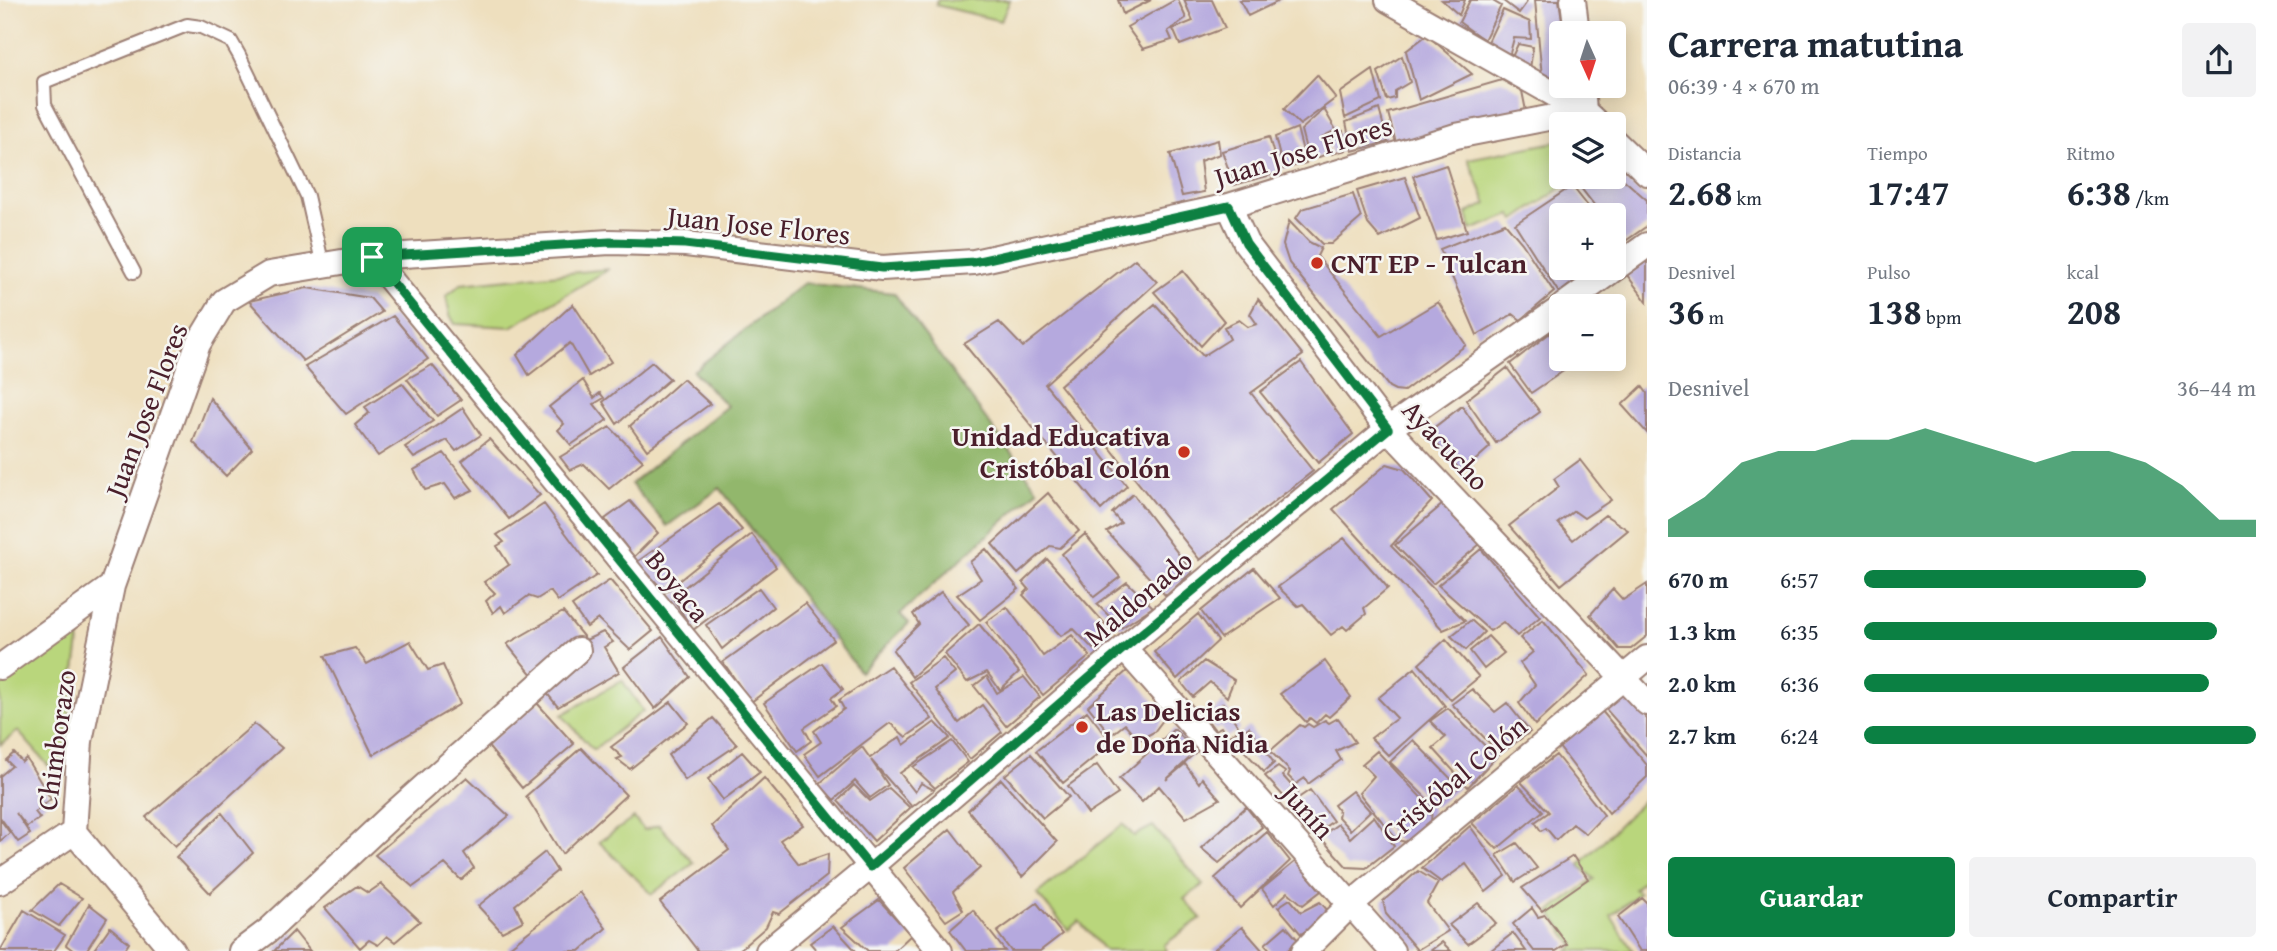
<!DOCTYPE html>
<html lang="es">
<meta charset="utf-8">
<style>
body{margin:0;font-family:"Gentium Book Plus",serif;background:#f2f2f3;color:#1f2937;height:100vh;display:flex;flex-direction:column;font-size:26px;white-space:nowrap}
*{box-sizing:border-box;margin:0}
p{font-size:23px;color:#747a83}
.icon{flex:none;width:38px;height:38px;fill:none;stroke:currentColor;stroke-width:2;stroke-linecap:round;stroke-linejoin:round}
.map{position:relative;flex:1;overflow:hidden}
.details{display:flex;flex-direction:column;background:#fff;width:630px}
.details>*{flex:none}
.needle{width:46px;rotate:177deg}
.tools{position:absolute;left:1549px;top:21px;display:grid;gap:14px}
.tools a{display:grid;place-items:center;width:77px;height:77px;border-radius:7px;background:#fff;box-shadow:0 4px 18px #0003;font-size:35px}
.pin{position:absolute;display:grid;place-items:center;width:60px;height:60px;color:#fff;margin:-30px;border-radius:14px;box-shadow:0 4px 10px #0006}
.round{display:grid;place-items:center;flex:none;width:74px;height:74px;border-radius:7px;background:#f2f2f3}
.headline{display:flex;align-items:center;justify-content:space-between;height:119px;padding:0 21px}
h1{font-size:38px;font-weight:800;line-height:52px}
.stats{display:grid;grid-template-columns:repeat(3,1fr);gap:10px;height:119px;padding:7px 21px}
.stats div{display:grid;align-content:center}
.stats b{font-size:35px;font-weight:800}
.stats small{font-size:19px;font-weight:400}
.stats p{font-size:19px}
.chart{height:196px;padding:14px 21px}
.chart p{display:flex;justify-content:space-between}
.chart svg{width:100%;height:126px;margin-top:7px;fill:#0b8043;opacity:.7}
.action{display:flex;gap:14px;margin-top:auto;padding:14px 21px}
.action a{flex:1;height:80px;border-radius:7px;background:#0b8043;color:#fff;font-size:28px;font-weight:800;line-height:80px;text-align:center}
.action a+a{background:#f2f2f3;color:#1f2937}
ul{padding:0 21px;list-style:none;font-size:23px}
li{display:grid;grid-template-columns:112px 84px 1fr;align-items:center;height:52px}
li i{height:18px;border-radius:9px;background:#0b8043}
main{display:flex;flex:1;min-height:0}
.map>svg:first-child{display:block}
.green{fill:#b9d67c;stroke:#827a54;stroke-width:2}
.forest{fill:#92b76c;stroke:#6e6b4c;stroke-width:2}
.building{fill:#b5a9de}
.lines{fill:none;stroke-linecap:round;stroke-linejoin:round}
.lane-casing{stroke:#9c7f74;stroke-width:16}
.street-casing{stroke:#9c7f74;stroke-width:28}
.lane{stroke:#fff;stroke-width:12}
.street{stroke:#fff;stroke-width:24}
.route-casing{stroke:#fff;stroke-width:14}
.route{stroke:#0b8043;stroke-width:9}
.poi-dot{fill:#c8321e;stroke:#f6f6f2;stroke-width:2.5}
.labels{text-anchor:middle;stroke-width:5;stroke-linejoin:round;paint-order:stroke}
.street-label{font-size:28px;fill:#4a1f2b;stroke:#f6f6f2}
.poi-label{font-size:28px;font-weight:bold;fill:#4a1f2b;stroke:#f6f6f2;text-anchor:start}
</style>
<main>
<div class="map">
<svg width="1647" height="951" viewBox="0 0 1647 951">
<rect width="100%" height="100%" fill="#f6f6f2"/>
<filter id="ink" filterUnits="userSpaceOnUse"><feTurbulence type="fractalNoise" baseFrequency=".0143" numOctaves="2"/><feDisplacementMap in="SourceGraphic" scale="14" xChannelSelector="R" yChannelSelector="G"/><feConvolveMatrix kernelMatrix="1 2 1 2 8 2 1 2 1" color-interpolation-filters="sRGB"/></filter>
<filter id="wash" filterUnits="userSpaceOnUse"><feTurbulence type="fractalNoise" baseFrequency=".00686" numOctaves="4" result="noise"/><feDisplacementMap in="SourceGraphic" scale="28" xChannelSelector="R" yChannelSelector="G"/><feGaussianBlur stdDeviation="1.57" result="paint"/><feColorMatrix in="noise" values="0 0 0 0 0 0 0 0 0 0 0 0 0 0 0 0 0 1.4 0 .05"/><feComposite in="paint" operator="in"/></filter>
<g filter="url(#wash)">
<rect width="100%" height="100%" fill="#eedfbe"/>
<!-- green -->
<path class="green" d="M938,0h72l-9,21 -65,-16z
M1561,141v36h9v5l-55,38 -4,-5 -40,15 -4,-17 20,-9 -19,-45z
M609,269l-98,58 -56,-3 -5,-9 -4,-19 15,-12z
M84,606l-24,173 -42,-48 -18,14v-78z
M622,680l21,31 -50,39 -31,-35z
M1647,797v80l-13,12 5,4 -28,23 22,35h-65l6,-5 -24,-34 44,-33 -15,-14z
M634,818l10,12 15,-5 35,38 -42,31 -53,-52z
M1123,824l11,12 19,-10 50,59 -19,14 17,19 -37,27 3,6h-62l-26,-30 -11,9 -31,-36z"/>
<!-- forest -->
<path class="forest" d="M804,283l90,10 144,197 -138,124 9,9 -49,49 -140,-184 -53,38 -36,-42 96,-78 -34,-35z"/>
<g id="blocks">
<!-- building -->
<path class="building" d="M1118,0h33l-28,14z
M1175,0h3l8,18 -18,13 4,9 -29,9 -16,-22z
M1184,0h28l13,28 -45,17 -7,-16 20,-8z
M1240,0h41l-33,16z
M1442,0h23l-6,15z
M1470,0h21l10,6 -17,34 -25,-18z
M1502,0h23l2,2 -8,11z
M1535,0h24l5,33h-3v50l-19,-6z
M1503,10l27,12 1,17 -17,-1 -5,19 -22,-13z
M1427,35l45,39 -53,26 -13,-49z
M1518,44l15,3 -3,22 -18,-12z
M1402,56l8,26 -15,9v7l-8,2 -9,-28z
M1373,70l8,31 -36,17 -5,-25z
M1317,75l19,23 -36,27 -16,-16z
M1502,80l20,11 4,20 -130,32 -8,-30z
M1324,109l12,21 -14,7 5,17 -18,7 -8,-31z
M1379,109l9,33 -36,9 -6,-29z
M1297,128l9,35 -23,6 -8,-32z
M1343,131l3,19 -14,4 -4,-14z
M1269,137l10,36 -45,12 -12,-34z
M1218,140l2,14 -20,7 4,31 -22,4 -12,-42z
M1446,165l21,66 -30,9 -24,-64z
M1614,171l33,29v26l-23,16 -10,-13v-14h-12l-28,-36 4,-2h36z
M1405,177l15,41 -40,20 -12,-14 -11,-33z
M1572,186l23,29h-34v53h31l-33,25 -44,-69z
M1353,194l8,24 -30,26h-9l-26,-26 6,-9z
M1289,221l20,21 12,6 -4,8 64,80 57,-34 28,43 -62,46 -9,-1 -6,-3 -100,-124 -6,-18z
M1505,223l17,20 32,49 -33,28 -8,-6 -36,21 -37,-86z
M1135,259l22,23 -112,102 82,102 -26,24 -137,-166 35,-22 24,25z
M1647,261v41l-20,-27z
M1183,271l41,50 -23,25 -47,-54z
M307,288l63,10 12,14 -79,49 -54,-60z
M1258,299l45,56 -52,38 62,78 -113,89 -140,-175 95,-81 48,52 27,-17 -6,-12 15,-7 9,7 9,-3 -7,-10z
M573,304l38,58 -22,14 -19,-33 -41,32 -12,-20z
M393,316l35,43 -82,55 -41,-47z
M1550,333l11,10v8l-2,2 2,6h10l4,4 -44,30 -21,-29z
M652,362l18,17 -53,45 -14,-22z
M1301,362l52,72 -35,29 -58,-71z
M432,365l29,35 -24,16 -30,-37z
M1507,368l33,44 -44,31 -30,-43z
M683,379l27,25 -63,46 -17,-24z
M583,380l11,18 6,-5 4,5 -10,6 13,16 -36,25 -13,-15 6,-6 -15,-17z
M402,383l31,38 -55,35 -23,-31 14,-12 -4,-6z
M1642,386l5,7v40l-25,-28z
M210,398l42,51 -26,27 -33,-34z
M1462,406l28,41 -28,25 -35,-39z
M463,408l18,27 -25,16 -9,-11 -33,18 -9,-11z
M610,427l33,34 -34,28 -25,-25 -14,6 -10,-13z
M489,439l51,56 -31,24 -47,-58z
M444,453l29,37 -18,8 -10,-14 -20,6 -11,-20z
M1580,460l31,40 -27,18 -10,-7 -16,12 15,17 32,-25 23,15 -67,55 -52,-59 50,-39 -5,-8z
M1387,464l17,5 28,32 -41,45 74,75 -22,9 -110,-121z
M1048,493l31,38 -19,17 -10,-2 -32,28 -26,-30z
M1133,494l59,78 -26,24 -59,-64 14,-9 -9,-10z
M630,501l28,32 -24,24 -29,-38z
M544,504l53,71 -39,26 -8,-10 -13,8 -9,-3 -23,17 -4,-7 -8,7 -7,-12 9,-8 -11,-11 25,-17 -12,-19 7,-4 -7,-7z
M719,504l23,26 -77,62 -28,-30z
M1443,504l37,40 -47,40 -38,-39z
M752,534l24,33 -83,63 -21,-33z
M1085,534l35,43 -26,20 -32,-43z
M1344,538l44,50 -24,20 2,6 -19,16 -4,-4 -12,9 -28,-31 -5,2 -20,-19z
M986,549l33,40 -39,31 -23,-25 24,-16 -11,-17z
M1481,549l59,68 -23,19 -14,-14 -13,9 -52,-46z
M1047,559l67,75 -20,16 -21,-22 -12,8 -38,-41 6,-6 -6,-7z
M1254,568l26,30 -59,40 -20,-27z
M610,580l43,51 -23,19 -32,-31 -11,8 -15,-21z
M1127,582l26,25 -32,21 -24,-24z
M1647,584v52l-16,13h-12l-29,-34 23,-26 10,11z
M759,588l14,19 -51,42 -16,-24z
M941,592l28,33 -57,52 -19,-27 26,-26 -6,-10z
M805,603l29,37 -83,62 -28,-40z
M1007,607l36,49 29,-21 18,21 -47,39 -57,-73z
M563,612l23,28 17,-8 10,10 -9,5 15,25 -61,35 -51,-63z
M1198,614l20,27 -41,38 -23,-27z
M1471,620l13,12 -18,18 -15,-14z
M1543,620l46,55 -54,50 -16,-22 16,-18 -15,-22 13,-11 -13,-14z
M979,624l40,48 -19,18 -13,-18 -20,10 -22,-28z
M1488,636l16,17 -20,16 -14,-18z
M662,637l28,40 -35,32 -31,-42z
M1446,639l33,38 -28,23 -32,-36z
M410,641l18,29 15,-5 17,39 -87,51 -48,-99 30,-8 12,16z
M943,658l12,15 -20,16 24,34 23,-18 20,27 -32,27 -61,-77z
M1204,661l30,19 -7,17 -17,-15 -17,15 -12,-15z
M1325,661l26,36 -22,20 -4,-3 -9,9 -6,-5 -4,4 -26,-28z
M822,663l21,26 -12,9 5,8 -32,22 7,13 -14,10 -33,-48z
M890,666l42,53 -26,18 -16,-14 -70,53 -16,-22 17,-12 -7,-11 30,-22 -5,-9z
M1415,668l30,38 -56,50 -18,-18 26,-20 -19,-20z
M1128,670l38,46 -12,16 -15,8 -14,-16 -14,11 -23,-29z
M987,676l10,17 27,-16 16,20 -34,29 -32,-40z
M1472,689l23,23 12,-9 23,29 -30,22 -48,-50z
M1622,693l25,26v37l-43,-49z
M671,702l17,21 -58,46 -13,-10 5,-2 -11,-10z
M537,703l37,41 -52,44 -36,-44z
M1223,703l17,26 -13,8 -6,-10 -6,3 -9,-12z
M1448,708l48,49 -28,30 -35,-39 13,-11 -16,-16z
M1601,710l46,55v12l-38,36 -50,-66z
M1087,711l25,32 -49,40 -27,-32z
M713,718l24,27 -52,35 -17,-25z
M1338,718l17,24 -19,9 5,9 -33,24 -3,-6 -9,6 -8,-8 2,-5 -20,-20 30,-26 4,2 4,-3 5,3 12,-7 4,3z
M935,722l15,16 -50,35 15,19 6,-9 13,7 -22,17 -41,-47 17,25 -18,13 -15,-17 -21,19 -15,-16 43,-37 8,11 30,-21 4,8z
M254,724l28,24 -107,98 -29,-29z
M1249,727l25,36 -10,9 -31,-33z
M1174,729l22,23 -30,28 19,-16 14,19 3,-5 18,21 -34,19 -27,-32 -17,16 -23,-23z
M1413,740l46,47 -24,20 -45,-45z
M952,741l16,21 -33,26 -22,-21z
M581,748l45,47 -64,59 -36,-58z
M1377,751l55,58 -1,12 -25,21 -9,-2 -38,-47 15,-17 -12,-12z
M742,752l18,20 -37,28 -15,-21z
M14,753l8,9 4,-4 25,41 -16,13 5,6 -13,9 -11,-14 14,21 -12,8 -18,-25v-41l12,-10 -6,-6z
M1031,754l38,43 -26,21 -38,-43z
M1556,755l48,60 -18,19 -13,-10 -17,16 -10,-12 -5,3 -6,-9 14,-10 -28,-30z
M1097,765l21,29 -30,20 -20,-28z
M1278,767l7,5 -2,4 15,17 -12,6 -21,-23z
M467,777l42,39 -45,37 10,15 -13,12 -16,-16 -32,23 -38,-32z
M764,778l39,47 -23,15 19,24 29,-10 -1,22 -48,38 -6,-2 -7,15 -28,24h-40l-38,-49 69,-52 -17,-24z
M1001,779l56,63 -35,35 -54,-67z
M854,785l16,16 19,-13 21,20 -36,33 -36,-40z
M1518,785l25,26 -46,38 -25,-26z
M1310,790l23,31 -14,10 -28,-28z
M1352,791l18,20 -20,19 -12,-13 1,-5 -5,-7z
M1246,807l16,20 -43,36 -18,-15z
M222,813l31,40 -43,40 -34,-36z
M1374,816l20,30 -28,22 -19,-1 -27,-30 18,-13 12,14z
M0,819l10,14 -10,8z
M1470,826l36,50 -20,16 -20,-28 -25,18 -19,-14z
M950,829l30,39 -27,24 10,18 -17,11 -42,-53z
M1267,832l23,29 -50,47 -25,-30z
M1517,843l20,25 -22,14 -18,-27z
M545,852l12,19 -42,34 8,16 -21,11 -24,-26z
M1573,856l15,23 -46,32 -20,-23z
M1296,861l25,30 -18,14 -15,-13 -14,13 -12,-16z
M1418,871l20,12 -11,20 21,28 -31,19 -31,-36 -3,-13z
M59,884l23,14 -23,28 -27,-16z
M381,884l39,37 -25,21 -8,-6 -9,9 -9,-5 -9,8 -35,-40 32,-22 11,7z
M579,892l27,36 -26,23h-70l-2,-3z
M1642,898l5,5v48h-7l-22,-34z
M1290,899l11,13 19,-10 11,12 -30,20 -23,-27z
M879,900l32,35 -17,16h-26l-26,-24z
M1037,903l25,31 -22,17h-29l-14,-19z
M1478,903l18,20 -28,21 -19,-19z
M89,904l18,14 -21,33h-12l-8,-6z
M1532,908l6,9 7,-2 22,29 -11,7h-22l-21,-27z
M24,910l41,25 -11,16h-54z
M973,910l32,41h-39l-16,-21z
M833,926l23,25h-39l-7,-8z
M1286,926l12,14 -11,11h-16l-6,-7z
M110,927l19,16 -5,8h-31z
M1242,927l21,24h-51z
M294,931l16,20h-36z
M1513,933l13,18h-36z
M1442,942l9,9h-21z"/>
</g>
</g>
<g filter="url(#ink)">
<use href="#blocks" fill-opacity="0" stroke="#9c7f74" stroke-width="2"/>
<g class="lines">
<defs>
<path id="lane" d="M134,272l-89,-167 -1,-23 143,-57 14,2 30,14 8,14 68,141 16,70"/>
<path id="street" d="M1388,0l196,111 14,13
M1573,0l4,33
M1582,86l2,25
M1614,141l33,32
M1229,206l17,37 142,186 259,274
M372,257l568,694
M1563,306l84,-61
M1124,648l268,303
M0,667l112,-81
M0,882l74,-50
M173,951l-99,-119 6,-91 32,-155 86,-242 26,-43 45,-27 103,-17 238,-15 76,2 196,24 92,-6 255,-56 227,-70 128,-25
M241,951l28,-21 123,-115 186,-165
M768,951l102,-84 254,-219 264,-219 173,-121
M1304,951l47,-47 296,-246"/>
</defs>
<!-- lane casing -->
<use href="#lane" class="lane-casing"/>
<!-- street casing -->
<use href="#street" class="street-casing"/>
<!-- lane -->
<use href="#lane" class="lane"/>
<!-- street -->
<use href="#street" class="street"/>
</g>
</g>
<g class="lines" filter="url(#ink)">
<defs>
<path id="route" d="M1229,206l17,37 142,186 -264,219 -254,219 -498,-610 238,-15 75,2 197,24 92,-6z"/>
</defs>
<!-- route casing -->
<use href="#route" class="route-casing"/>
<!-- route -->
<use href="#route" class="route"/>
</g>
<!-- markers -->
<g class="poi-dot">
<circle cx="1317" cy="263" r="7"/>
<circle cx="1184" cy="452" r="7"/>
<circle cx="1082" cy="727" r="7"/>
</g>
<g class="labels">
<!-- street labels -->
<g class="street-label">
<text transform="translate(1303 151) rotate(-17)" y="10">Juan Jose Flores</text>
<text transform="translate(759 225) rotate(6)" y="10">Juan Jose Flores</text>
<text transform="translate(146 410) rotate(-69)" y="10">Juan Jose Flores</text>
<text transform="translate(1446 445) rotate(47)" y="10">Ayacucho</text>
<text transform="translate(678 586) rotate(51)" y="10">Boyaca</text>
<text transform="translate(1138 598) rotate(-40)" y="10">Maldonado</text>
<text transform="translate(56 740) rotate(-82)" y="10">Chimborazo</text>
<text transform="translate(1454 779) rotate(-40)" y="10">Cristóbal Colón</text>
<text transform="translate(1308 811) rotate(48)" y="10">Junín</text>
</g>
<!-- poi labels -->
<g class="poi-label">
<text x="1331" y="273">CNT EP - Tulcan</text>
<text x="1170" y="446" text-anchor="end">Unidad Educativa<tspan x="1170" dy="32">Cristóbal Colón</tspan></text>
<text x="1096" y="721">Las Delicias<tspan x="1096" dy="32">de Doña Nidia</tspan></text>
</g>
</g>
</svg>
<div class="tools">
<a><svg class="needle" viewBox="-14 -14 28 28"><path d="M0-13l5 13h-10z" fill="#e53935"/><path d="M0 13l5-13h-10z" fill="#747a83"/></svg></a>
<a><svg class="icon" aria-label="layers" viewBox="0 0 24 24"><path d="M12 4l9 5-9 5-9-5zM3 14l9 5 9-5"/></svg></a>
<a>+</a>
<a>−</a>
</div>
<div class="pin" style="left:372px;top:257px;background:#1e9e55"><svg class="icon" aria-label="arrive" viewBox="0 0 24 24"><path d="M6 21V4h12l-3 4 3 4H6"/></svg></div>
</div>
<section class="details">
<div class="headline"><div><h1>Carrera matutina</h1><p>06:39 · 4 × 670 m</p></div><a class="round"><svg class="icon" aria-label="share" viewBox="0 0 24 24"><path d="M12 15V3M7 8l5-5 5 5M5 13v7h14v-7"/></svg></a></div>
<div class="stats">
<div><p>Distancia</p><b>2.68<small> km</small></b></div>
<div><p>Tiempo</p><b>17:47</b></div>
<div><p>Ritmo</p><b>6:38<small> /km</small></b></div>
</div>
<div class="stats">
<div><p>Desnivel</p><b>36<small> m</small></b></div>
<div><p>Pulso</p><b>138<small> bpm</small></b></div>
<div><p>kcal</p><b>208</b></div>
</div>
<div class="chart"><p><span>Desnivel</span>36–44 m</p>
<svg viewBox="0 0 160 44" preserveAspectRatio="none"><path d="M0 44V38L10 30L20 18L30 14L40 14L50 10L60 10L70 6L80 10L90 14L100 18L110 14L120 14L130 18L140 26L150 38L160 38V44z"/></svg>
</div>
<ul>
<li><b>670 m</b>6:57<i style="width:72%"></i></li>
<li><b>1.3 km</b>6:35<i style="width:90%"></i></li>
<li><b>2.0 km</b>6:36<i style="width:88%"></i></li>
<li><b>2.7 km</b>6:24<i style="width:100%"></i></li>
</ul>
<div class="action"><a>Guardar</a><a>Compartir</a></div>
</section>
</main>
